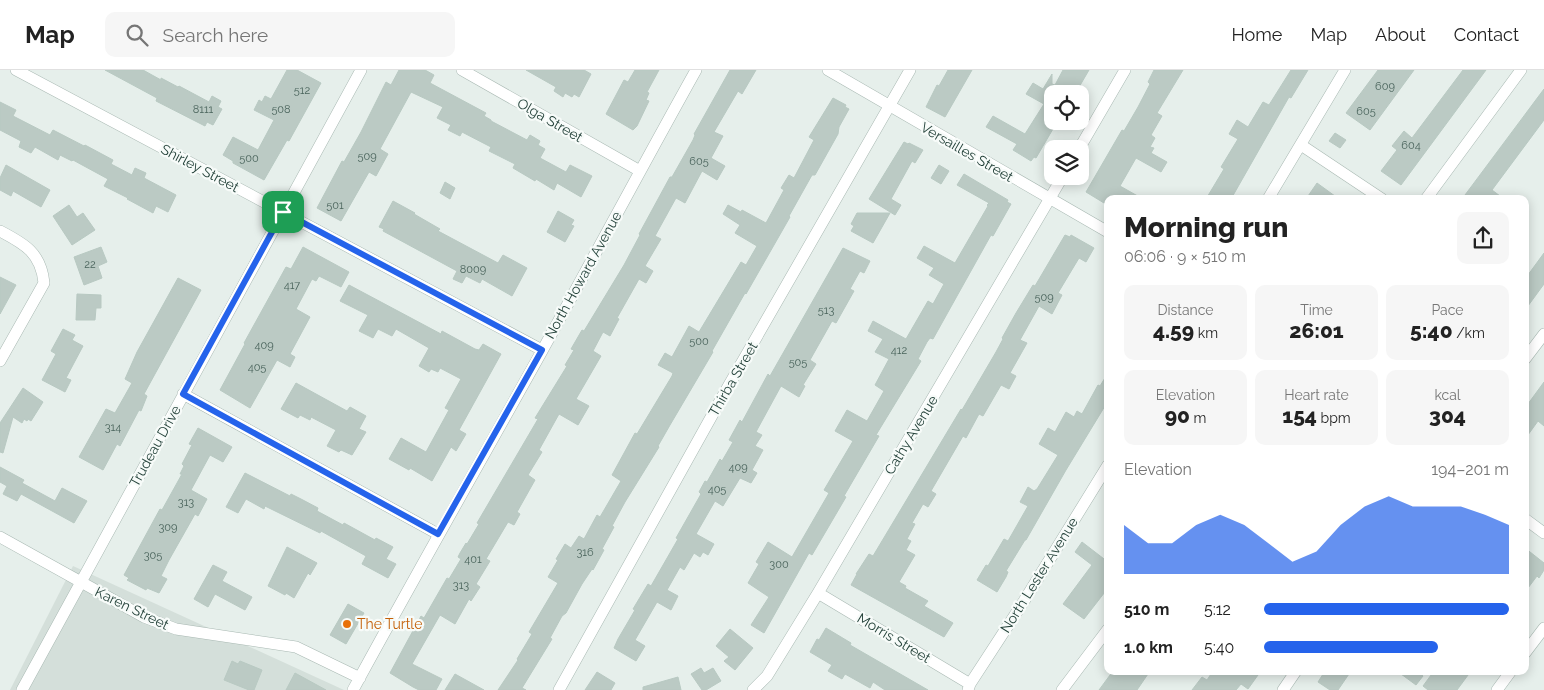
<!DOCTYPE html>
<meta charset="utf-8">
<style>
body{margin:0;font-family:Raleway,sans-serif;background:#f6f6f6;color:#222;height:100vh;display:flex;flex-direction:column;font-size:19px;white-space:nowrap}
*{box-sizing:border-box;margin:0}
p{font-size:16px;color:#767676}
.icon{flex:none;width:28px;height:28px;fill:none;stroke:currentColor;stroke-width:2;stroke-linecap:round;stroke-linejoin:round}
.map{position:relative;flex:1;overflow:hidden}
.side{position:absolute;left:1104px;top:125px;width:425px;height:480px;display:flex;flex-direction:column;background:#fff;border-radius:10px;box-shadow:0 2px 12px #0003}
.side>*{flex:none}
.fabs{position:absolute;left:1044px;top:15px;display:grid;gap:10px}
.fabs a{display:grid;place-items:center;width:45px;height:45px;border-radius:10px;background:#fff;box-shadow:0 2px 12px #0003;font-size:25px}
.pin{position:absolute;display:grid;place-items:center;width:42px;height:42px;color:#fff;margin:-21px;border-radius:10px;box-shadow:0 2px 8px #0006}
.round{display:grid;place-items:center;flex:none;width:52px;height:52px;border-radius:10px;background:#f6f6f6}
.head{display:flex;align-items:center;justify-content:space-between;height:85px;padding:0 20px}
h1{font-size:28px;font-weight:800;line-height:38px}
.figures{display:grid;grid-template-columns:repeat(3,1fr);gap:8px;height:85px;padding:5px 20px}
.figures div{display:grid;align-content:center;border-radius:10px;background:#f6f6f6;text-align:center}
.figures b{font-size:21px;font-weight:800}
.figures small{font-size:14px;font-weight:400}
.figures p{font-size:14px}
.chart{height:140px;padding:10px 20px}
.chart p{display:flex;justify-content:space-between}
.chart svg{width:100%;height:90px;margin-top:5px;fill:#2563eb;opacity:.7}
ul{padding:0 20px;list-style:none;font-size:16px}
li{display:grid;grid-template-columns:80px 60px 1fr;align-items:center;height:38px}
li i{height:12px;border-radius:6px;background:#2563eb}
header{display:flex;align-items:center;gap:30px;box-sizing:border-box;height:70px;padding:0 25px;background:#fff;border-bottom:1px solid #e0e0e0}
header strong{font-size:24px}
nav{display:flex;gap:28px;margin-inline-start:auto;font-size:18px}
.search{width:350px;height:45px;background:#f6f6f6;display:flex;align-items:center;gap:12px;box-sizing:border-box;padding:0 18px;border-radius:10px;color:#767676;font-size:19px}
.map>svg:first-child{display:block}
.built{fill:#d4dfda}
.building{fill:#bbcac4;stroke:#b8c9c2}
.lines{fill:none;stroke-linecap:round;stroke-linejoin:round}
.street-casing{stroke:#a8b8b2;stroke-width:12}
.street{stroke:#fff;stroke-width:11}
.route-casing{stroke:#fff;stroke-width:10}
.route{stroke:#2563eb;stroke-width:6}
.food-dot{fill:#e8710a;stroke:#f7fbf9;stroke-width:2}
.labels{text-anchor:middle;stroke-width:4.5;stroke-linejoin:round;paint-order:stroke}
.number-label{font-size:11px;fill:#4a645c}
.street-label{font-size:14px;fill:#24423a;stroke:#f7fbf9}
.food-label{font-size:14px;fill:#c56008;stroke:#f7fbf9;text-anchor:start}
</style>
<header>
<strong>Map</strong>
<div class="search"><svg class="icon" aria-label="search" viewBox="0 0 24 24"><circle cx="10" cy="10" r="6"/><path d="M15 15l6 6"/></svg>Search here</div>
<nav><a>Home</a><a>Map</a><a>About</a><a>Contact</a></nav>
</header>
<div class="map">
<svg width="1544" height="620" viewBox="0 0 1544 620">
<rect width="100%" height="100%" fill="#e6efeb"/>
<!-- built -->
<path class="built" d="M73,496l271,124h-334z"/>
<!-- building -->
<path class="building" d="M105,0h38l18,10v-2l17,9 1,-1 30,16 3,-6 9,5 -3,6 4,2 -9,16 -6,-3 -2,4 -49,-25 1,-3z
M287,0h10l24,13 -32,58 -2,-1 -23,40 -31,-17v-2l-10,-6 10,-18 25,13 16,-30 -20,-10 5,-10 3,2 3,-6 6,3z
M399,0h26l9,5 -4,8 56,30 -2,3 7,4v1l36,19 3,-5 10,6 -2,4 7,4 -5,9 26,14 4,-7 22,11 -11,21 -24,-14 -3,7 -18,-11 -1,2 -22,-13 2,-4 -26,-13 2,-4 -29,-15 -2,4 -12,-6 3,-5 -14,-7 6,-11 -32,-15 -31,57 8,5 -12,22 -7,-4 -28,49 -24,-13 25,-47 2,1 17,-30 25,-50 5,3z
M526,0h58l7,4 -12,23 -5,-3 -2,3 -7,-4 -2,4 -9,-6 2,-4z
M635,0h24l-12,22 2,1 -3,7 3,1 -12,25 -4,4 -27,-16 18,-34 4,2z
M730,0h26l-14,24 -4,-3 -24,41 9,4 -12,22 14,8 -8,14 -15,-9 -17,32 -9,-5 -21,38 6,3 -16,27 8,5 -7,12 -7,-4 -22,39 2,1 -9,17 -7,-4 -10,19 8,5 -25,43 13,7 -11,19 -19,-11 -20,36 3,2 -14,23 7,5 -18,32 3,2 -6,11 -6,-3 -22,37 4,2 -14,23 4,3 -9,14 -2,-2 -14,25 -15,-9 -28,49 30,15 -6,11h-17l-6,-3 -23,-14 31,-57 3,2 23,-40 2,1 12,-20 -3,-2 2,-4 6,-10 1,1 12,-20 -2,-1 61,-104 -3,-1 32,-52 -2,-1 9,-15 -3,-1 11,-19 2,1 40,-66 16,-30 -1,-1 31,-57h2l21,-37 2,-5 -1,-1z
M948,0h24l-27,47 -19,-10 11,-22 2,1z
M1063,0h26l-14,24h-23v27l5,1 -21,36 -2,-1 -3,4 -18,-11 4,-6 -31,-17 7,-11 32,18 19,-30 -18,-10 7,-11 10,6 9,-15v10l3,1z
M1154,0h29l-26,43 5,3 -11,19 4,3 -5,9 4,1 -3,5 16,9 -6,10 -25,-14 -16,28 23,13h-36l-3,4 -18,-11 36,-62 2,1 14,-24 12,-23 -2,-2z
M1291,0h17l-17,28 -2,-1 -58,102h-25l18,-30 -3,-2 17,-28 -9,-5 8,-14 11,7 15,-25 6,3z
M1378,0h36l-44,60 -24,-17z
M1463,0h23l-85,115 -20,-14 16,-21 -5,-4 12,-15 8,7z
M1544,19v31l-52,70 12,9h-42z
M833,28l13,7 -1,2 4,2 -10,18 -1,7 -23,41h-3l-23,41 1,1 -44,77 -1,-1 -33,58 1,1 -43,73 -12,21 1,1 -34,55 -13,24 2,1 -12,22 2,1 -11,20 -1,-1 -10,15 -16,29 -4,3 -12,22 2,1 -30,49 4,2h-28l20,-30 -1,-1 15,-25 -3,-2 29,-49 -10,-6 10,-17 -2,-1 9,-15 6,4 8,-12 5,3 13,-24 3,2 21,-36 -9,-6 23,-42 2,1 35,-58 1,-3 -15,-8 7,-12 7,4 17,-31 10,6 42,-70 5,3 11,-19 -22,-13 5,-8 -17,-11 5,-9 13,7 1,-2 24,13 18,-33 -3,-2 8,-13 5,3 20,-38 -5,-3z
M0,32l16,8 -3,6 37,19 3,-5 31,16 1,-1 28,15 -2,4 21,11 3,-7 11,5 -2,5 32,17 -8,17 -12,-6 -3,7 -26,-14 1,-1 -24,-12 4,-7 -35,-19 -1,1 -12,-6 -2,5 -23,-13 -4,6 -12,-6 2,-6 -21,-11z
M1335,63l11,7 -6,8 -11,-7z
M904,72l4,2 1,-1 14,7 -8,13 -3,-2 -21,38 10,6 -6,10 -26,-16z
M6,95l44,25 -9,17 -28,-16 -2,5 -11,-6v-12z
M939,95l10,6 -8,13 -10,-6z
M964,104l44,26 -1,2 4,2 -18,32 -2,-1 -58,104 -3,-1 -3,4 -9,17 3,2 -45,74 3,1 -35,60 2,1 -34,58 -3,-2 -45,80 -13,-8 18,-28 -21,-14 11,-19 -3,-2 12,-20 24,15 37,-64 -5,-3 29,-49 -18,-10 12,-21 20,11 17,-30 -9,-6 14,-26 -14,-7 8,-13 -15,-8 5,-10 33,18 22,-38 5,3 11,-20 -15,-9 5,-7 -17,-10 7,-12 31,17 33,-57 -1,-1 2,-2 -32,-18z
M445,112l10,6 -5,11 -10,-6z
M1317,113l22,16h-33z
M393,131l22,12 -1,1 26,15 -2,2 60,32 5,-8 24,13 -15,28 -30,-17 -2,4 -14,-7 -4,7 -9,-4 4,-8 -74,-40 1,-2 -5,-2z
M69,135l8,12 6,-4 12,17 -23,15 -19,-29z
M558,141l16,9 -3,5 3,1 -9,16 -18,-10z
M857,143h33l-17,30 -22,-12 3,-5 -3,-2z
M1065,165l5,2 1,-2 23,13 -8,14 -7,-4 -21,35 4,2 -10,19 -13,-8 -19,34 7,3 -17,30 6,3 -7,13 -8,-4 -18,31 -4,-2 -13,24 -3,-2 -32,55 5,3 -8,13 -5,-3 -11,19 3,1 -8,15 4,2 -5,9 9,5 -16,27 7,4 -1,2 23,13 -4,5 29,17 -9,14 -93,-52 6,-11h-1l13,-20 4,2 88,-147 1,1 34,-58 7,-13 -1,-1 14,-25 17,-28 2,1z
M101,177l6,15 -9,4 4,12 -18,7 -10,-28z
M303,177l46,25 -8,15 -22,-11 -3,5 -4,-2 -16,30 14,8 -20,37 5,3 -5,10 -13,-7 -27,48 -30,-18 25,-46 -1,-1 42,-76 5,2z
M843,178l27,13 -6,12 -4,-2 -10,18 4,2 -18,32 -4,-2 -22,39 6,4 -13,21 2,1 -6,11 -18,-11 -24,44 -1,2 6,3 -7,11 8,4 -11,20 5,3 -6,10 -11,-5 -17,28 -8,-5 -19,33 18,10 -6,11 -5,-3 -3,5 -6,-4 -10,17 -4,-3 -13,23 11,6 -7,14 -14,-8 -22,38 10,6 -9,15 -22,-13 4,-9 17,-29 -2,-1 15,-25 3,2 27,-47 -2,-1 25,-44 -2,-2 6,-11 2,1 13,-23 2,2 11,-19 -4,-2 11,-20 2,2 26,-48 2,2z
M1544,183v31l-19,26v-31z
M0,207l16,8 -16,29z
M178,208l23,12 -57,104 3,2 -6,15 -2,-1 -19,36 -3,-2 -14,26 -24,-13 27,-48 9,4 17,-30 -7,-4 12,-27z
M349,215l92,49 1,-3 33,18 4,1 4,-6 18,10 -42,76 7,4 -10,17 -5,-4 -19,34 -22,-13 -1,2 -20,-11 12,-21 25,14 23,-42 -4,-2 16,-29 -21,-11 -2,4 -7,-3 -2,3 -10,-6 10,-18 -33,-19 -4,7 -14,-7 -5,9 -14,-7 9,-16 -28,-14z
M77,224l24,1v13h-5l-1,12h-19z
M63,259l12,6 -3,5 11,6 -17,32 5,2 -6,12 -23,-12 14,-26 -5,-3z
M1108,303v28l-42,69 -40,70h-1l-19,31 2,1 -2,5 -9,15 -20,-12 9,-15 2,1 16,-27 4,2 20,-35 -8,-4 8,-15 6,4 3,-2 21,-34 -19,-11 9,-16 7,4 11,-20 8,5 3,-6 5,3 16,-29 2,1z
M1544,312v44l-6,-5 -13,18v-31z
M296,313l51,28 3,-4 16,9 -7,13 7,3 -14,23 -11,-5 -2,2 -12,-6 9,-16 -25,-13 -1,3 -10,-5 -2,3 -17,-9z
M23,318l20,14 -12,19 -3,-2 -1,2 -3,-2 -2,4 -9,-6 -10,36 -3,-1v-29z
M198,358l34,19 -9,15 -13,-7 -19,35 16,9 -9,17 -3,-2 -26,46 -8,16 6,3 -8,14 -12,-5 -1,2 -19,-10 2,-2 -5,-3 36,-66 2,1 20,-36h-2l4,-8 -2,-2 10,-19 -3,-1z
M0,397l24,13 -2,3 33,18 7,-13 25,13 -13,22 -53,-29 -4,7 -14,-7 4,-8 -7,-4z
M245,403l45,23 1,-2 10,5 17,9 -1,3 26,14 1,-2 31,17 1,-2 17,9 -7,12 10,5 -8,14 -26,-14 4,-8 -45,-25 -1,2 -55,-27 -1,3 -18,-10 -8,14 -12,-6z
M1082,472l26,20v26l-24,31 -21,-15 29,-39 -17,-13z
M287,477l30,16 -7,12 -2,-2 -14,25 -8,-5 -1,2 -17,-9z
M1525,478l19,15v7l-5,8 -2,-2 -12,16z
M213,495l14,7 -5,9 30,16 -7,13 -30,-16 -7,13 -14,-8z
M348,534l16,9 -18,31 -16,-9z
M826,558l25,15 -1,2 78,45h-43l-12,-8 -3,6 -25,-14 -3,5 -14,-8 4,-6 -22,-13 7,-13 2,1z
M730,559l23,19 -18,22 -11,-9 5,-4 -13,-11z
M232,591l6,3 2,-3 22,9 -8,20h-5l-25,-10z
M701,598l3,5 9,-5 8,13 -15,9h-4l-11,-16z
M1113,601h37l-13,19h-38z
M1213,601h40l5,4 -10,14 -7,-5 -5,6h-44l10,-13 5,3z
M1325,601h26l-13,19h-8l-12,-8z
M1397,601h20l6,5 -7,9z
M1434,601h37l-14,19h-29l-5,-4z
M597,602l18,11 -4,7h-26z
M295,603l31,17h-40z
M455,604l29,16h-39z
M678,607l3,13h-38v-3z"/>
<g class="lines">
<defs>
<path id="street" d="M16,0l526,280
M462,0l178,101
M828,0l280,162
M1301,75l81,54
M1079,79l46,-79
M1268,129l77,-129
M1426,129l95,-129
M0,161c25,13 41,22 44,52l-44,78
M1525,289l19,-25
M183,324l255,140
M1525,449l19,14
M0,467l144,80 32,12 120,18 64,31
M818,523l152,91
M1525,583l19,-25
M22,620l339,-620
M353,620c62,-114 126,-226 189,-339 52,-94 102,-188 154,-281
M559,620l170,-305 181,-315
M753,620l14,-14 51,-83 245,-417
M968,620l2,-6 54,-83 84,-136
M1062,620l46,-61
M1283,620l13,-19
M1497,620l14,-19"/>
</defs>
<!-- street casing -->
<use href="#street" class="street-casing"/>
<!-- street -->
<use href="#street" class="street"/>
</g>
<g class="lines">
<defs>
<path id="route" d="M283,142l259,138 -104,184 -255,-140z"/>
</defs>
<!-- route casing -->
<use href="#route" class="route-casing"/>
<!-- route -->
<use href="#route" class="route"/>
</g>
<!-- markers -->
<circle class="food-dot" cx="347" cy="554" r="5"/>
<g class="labels">
<!-- number labels -->
<g class="number-label">
<text x="1385" y="20">609</text>
<text x="302" y="24">512</text>
<text x="203" y="43">8111</text>
<text x="281" y="43">508</text>
<text x="1366" y="45">605</text>
<text x="1411" y="79">604</text>
<text x="367" y="90">509</text>
<text x="249" y="92">500</text>
<text x="699" y="95">605</text>
<text x="335" y="139">501</text>
<text x="90" y="198">22</text>
<text x="473" y="203">8009</text>
<text x="292" y="219">417</text>
<text x="1044" y="231">509</text>
<text x="826" y="244">513</text>
<text x="699" y="275">500</text>
<text x="264" y="279">409</text>
<text x="899" y="284">412</text>
<text x="798" y="296">505</text>
<text x="257" y="301">405</text>
<text x="113" y="361">314</text>
<text x="738" y="401">409</text>
<text x="717" y="423">405</text>
<text x="186" y="436">313</text>
<text x="168" y="461">309</text>
<text x="585" y="486">316</text>
<text x="153" y="489">305</text>
<text x="473" y="493">401</text>
<text x="779" y="498">300</text>
<text x="461" y="519">313</text>
</g>
<!-- street labels -->
<g class="street-label">
<text transform="translate(550 50) rotate(30)" y="5">Olga Street</text>
<text transform="translate(967 82) rotate(30)" y="5">Versailles Street</text>
<text transform="translate(200 98) rotate(28)" y="5">Shirley Street</text>
<text transform="translate(583 205) rotate(-61)" y="5">North Howard Avenue</text>
<text transform="translate(733 309) rotate(-60)" y="5">Thirba Street</text>
<text transform="translate(911 365) rotate(-59)" y="5">Cathy Avenue</text>
<text transform="translate(155 376) rotate(-61)" y="5">Trudeau Drive</text>
<text transform="translate(1039 505) rotate(-58)" y="5">North Lester Avenue</text>
<text transform="translate(132 538) rotate(26)" y="5">Karen Street</text>
<text transform="translate(894 568) rotate(31)" y="5">Morris Street</text>
</g>
<!-- food labels -->
<g class="food-label">
<text x="357" y="559">The Turtle</text>
</g>
</g>
</svg>
<div class="fabs">
<a><svg class="icon" aria-label="locate" viewBox="0 0 24 24"><circle cx="12" cy="12" r="6"/><path d="M12 2v4M12 18v4M2 12h4M18 12h4"/></svg></a>
<a><svg class="icon" aria-label="layers" viewBox="0 0 24 24"><path d="M12 4l9 5-9 5-9-5zM3 14l9 5 9-5"/></svg></a>
</div>
<div class="pin" style="left:283px;top:142px;background:#1e9e55"><svg class="icon" aria-label="arrive" viewBox="0 0 24 24"><path d="M6 21V4h12l-3 4 3 4H6"/></svg></div>
<section class="side">
<div class="head"><div><h1>Morning run</h1><p>06:06 · 9 × 510 m</p></div><a class="round"><svg class="icon" aria-label="share" viewBox="0 0 24 24"><path d="M12 15V3M7 8l5-5 5 5M5 13v7h14v-7"/></svg></a></div>
<div class="figures">
<div><p>Distance</p><b>4.59<small> km</small></b></div>
<div><p>Time</p><b>26:01</b></div>
<div><p>Pace</p><b>5:40<small> /km</small></b></div>
</div>
<div class="figures">
<div><p>Elevation</p><b>90<small> m</small></b></div>
<div><p>Heart rate</p><b>154<small> bpm</small></b></div>
<div><p>kcal</p><b>304</b></div>
</div>
<div class="chart"><p><span>Elevation</span>194–201 m</p>
<svg viewBox="0 0 160 44" preserveAspectRatio="none"><path d="M0 44V20L10 29L20 29L30 20L40 15L50 20L60 29L70 38L80 33L90 20L100 11L110 6L120 11L130 11L140 11L150 15L160 20V44z"/></svg>
</div>
<ul>
<li><b>510 m</b>5:12<i style="width:100%"></i></li>
<li><b>1.0 km</b>5:40<i style="width:71%"></i></li>
</ul>
</section>
</div>
